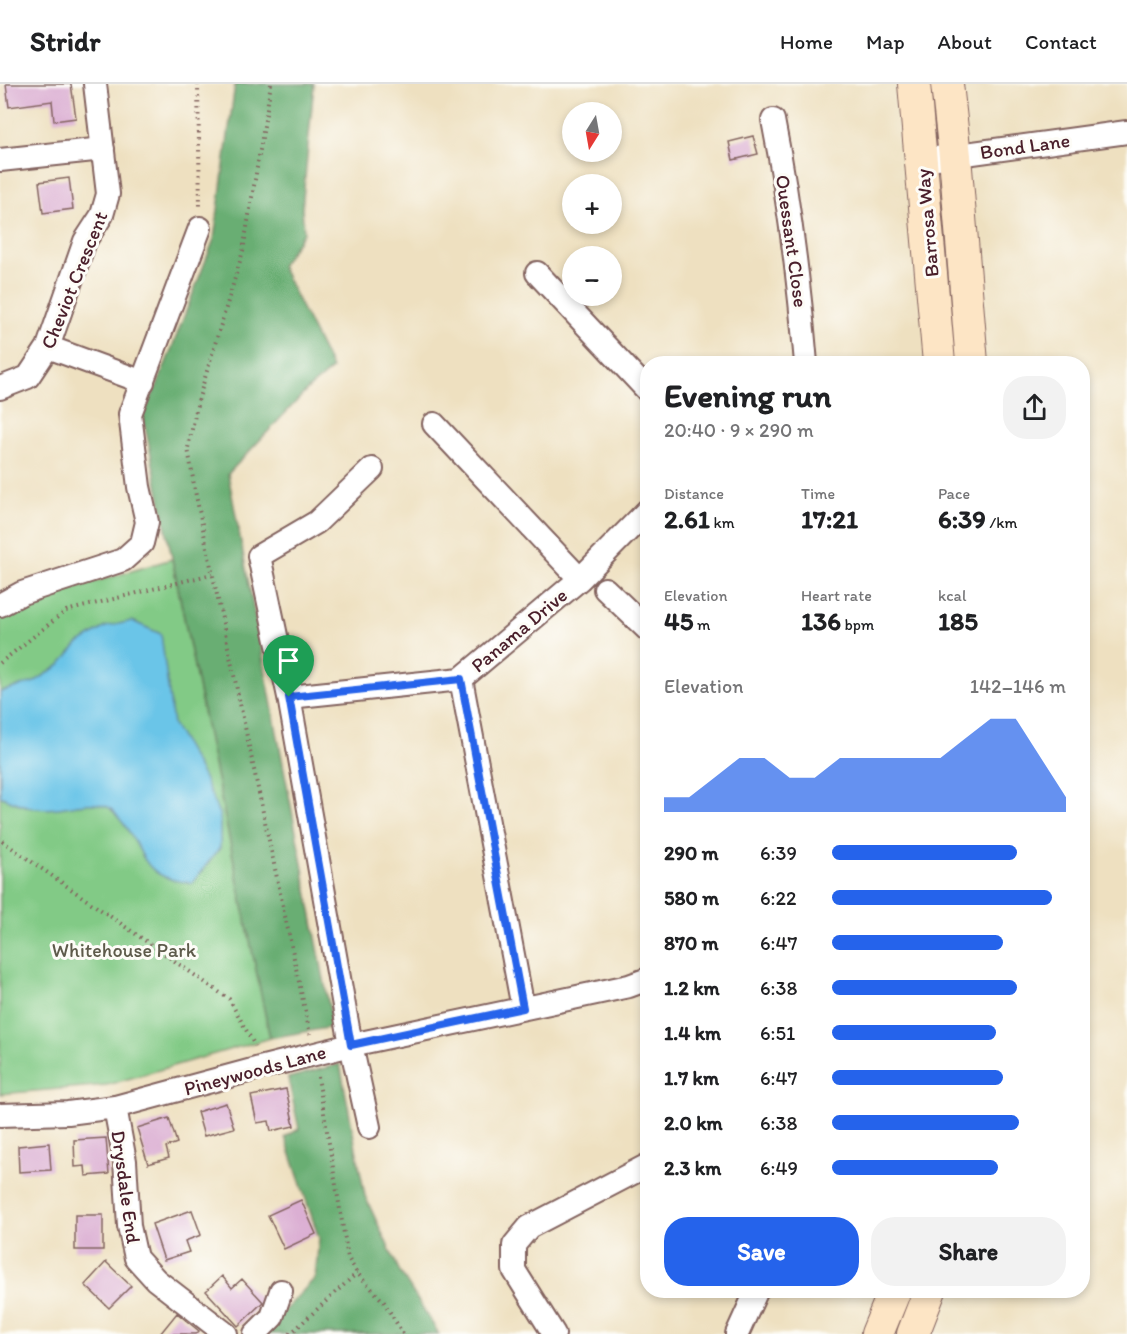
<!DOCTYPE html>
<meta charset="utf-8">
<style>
body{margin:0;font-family:Itim,sans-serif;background:#f2f2f2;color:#202124;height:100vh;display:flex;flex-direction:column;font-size:22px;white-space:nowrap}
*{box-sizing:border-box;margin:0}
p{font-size:20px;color:#757577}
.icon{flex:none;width:33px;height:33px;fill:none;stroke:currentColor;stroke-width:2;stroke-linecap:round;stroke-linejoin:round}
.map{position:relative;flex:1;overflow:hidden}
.panel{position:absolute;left:640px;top:272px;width:450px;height:942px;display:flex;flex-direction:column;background:#fff;border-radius:24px;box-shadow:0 3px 9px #0003}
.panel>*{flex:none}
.needle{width:39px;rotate:191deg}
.tools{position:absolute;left:562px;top:18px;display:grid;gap:12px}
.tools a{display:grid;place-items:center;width:60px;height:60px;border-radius:50%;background:#fff;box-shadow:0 3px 9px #0003;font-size:30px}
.pin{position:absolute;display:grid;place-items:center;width:51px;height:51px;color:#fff;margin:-62px -26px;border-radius:50% 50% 50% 0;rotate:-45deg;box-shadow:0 0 6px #0007}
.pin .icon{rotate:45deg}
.round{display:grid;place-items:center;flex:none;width:63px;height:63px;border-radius:24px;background:#f2f2f2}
.summary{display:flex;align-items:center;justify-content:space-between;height:102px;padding:0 24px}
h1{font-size:33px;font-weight:700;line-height:45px}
.stats{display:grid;grid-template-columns:repeat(3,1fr);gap:9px;height:102px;padding:6px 24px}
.stats div{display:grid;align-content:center}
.stats b{font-size:26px;font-weight:700}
.stats small{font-size:16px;font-weight:400}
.stats p{font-size:16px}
.chart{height:168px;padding:12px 24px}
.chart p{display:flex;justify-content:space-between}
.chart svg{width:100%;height:108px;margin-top:6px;fill:#2563eb;opacity:.7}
.primary-button{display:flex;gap:12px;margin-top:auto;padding:12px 24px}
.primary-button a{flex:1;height:69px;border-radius:24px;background:#2563eb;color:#fff;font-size:24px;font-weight:700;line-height:69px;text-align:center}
.primary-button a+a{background:#f2f2f2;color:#202124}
ul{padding:0 24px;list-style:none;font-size:20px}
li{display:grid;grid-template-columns:96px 72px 1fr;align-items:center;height:45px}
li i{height:15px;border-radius:8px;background:#2563eb}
header{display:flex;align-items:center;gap:36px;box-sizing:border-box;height:84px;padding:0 30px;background:#fff;border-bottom:2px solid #e0e0e0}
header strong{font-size:28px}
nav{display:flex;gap:33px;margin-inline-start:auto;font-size:21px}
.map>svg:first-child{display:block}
.green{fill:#82ca86;stroke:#667458;stroke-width:1.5}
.forest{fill:#69ae73;stroke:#5a664f;stroke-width:1.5}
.water{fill:#6bc5e8;stroke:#5a728a;stroke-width:1.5}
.building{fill:#dbafd3}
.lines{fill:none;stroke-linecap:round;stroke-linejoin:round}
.street-casing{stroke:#83635f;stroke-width:26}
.secondary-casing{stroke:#83635f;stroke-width:34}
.path{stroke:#83635f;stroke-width:4;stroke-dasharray:1.5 4.5;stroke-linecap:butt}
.street{stroke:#fff;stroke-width:22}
.secondary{stroke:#fde5c5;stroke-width:32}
.route-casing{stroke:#fff;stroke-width:12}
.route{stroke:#2563eb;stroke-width:8}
.labels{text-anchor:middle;stroke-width:6;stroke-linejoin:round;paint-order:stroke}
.street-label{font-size:20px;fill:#4a1f2b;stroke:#fdfcf7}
.park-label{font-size:20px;fill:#5e5b4b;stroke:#fdfcf7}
</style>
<header>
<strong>Stridr</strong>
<nav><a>Home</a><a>Map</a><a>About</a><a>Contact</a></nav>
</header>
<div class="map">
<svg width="1127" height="1250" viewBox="0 0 1127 1250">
<rect width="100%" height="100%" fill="#fdfcf7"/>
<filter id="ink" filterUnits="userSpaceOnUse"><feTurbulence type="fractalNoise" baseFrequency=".0167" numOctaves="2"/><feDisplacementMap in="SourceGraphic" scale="12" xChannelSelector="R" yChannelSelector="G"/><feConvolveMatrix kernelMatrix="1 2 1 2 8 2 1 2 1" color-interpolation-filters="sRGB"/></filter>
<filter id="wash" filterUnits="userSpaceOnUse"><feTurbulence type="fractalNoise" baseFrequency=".008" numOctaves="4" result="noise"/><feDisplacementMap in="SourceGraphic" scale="24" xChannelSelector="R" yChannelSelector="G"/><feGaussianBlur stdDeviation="1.35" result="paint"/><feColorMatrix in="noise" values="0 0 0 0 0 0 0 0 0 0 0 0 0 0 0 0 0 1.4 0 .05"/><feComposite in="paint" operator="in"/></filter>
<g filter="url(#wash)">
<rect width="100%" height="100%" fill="#eee0c0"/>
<!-- green -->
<path class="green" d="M172,475l98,479 -163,47 -107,9v-484z"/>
<!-- forest -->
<path class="forest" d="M235,0h79l-12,125 2,23 -23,34 51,103 -24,20 -80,85 105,553 -63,11 -127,-622 16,-35 55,-142z
M340,980l25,132 35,76 39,62h-177l53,-56 4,-40 -34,-101 14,-8 -11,-51z"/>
<!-- water -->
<path class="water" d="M132,537l29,13 12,90 30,52 17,40v32l-28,35c-56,-5 -44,-33 -74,-66 -3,-4 -6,-8 -10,-10 -17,-7 -32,-1 -50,1 -21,3 -39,-3 -58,-12v-104l34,-10 26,-17 18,-21 27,-17z"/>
<g id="blocks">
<!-- building -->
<path class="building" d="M6,0h65l5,34 -22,3 -2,-20 -43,6z
M753,52l5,18 -25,6 -4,-18z
M69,94l4,31 -30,4 -4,-31z
M286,1005l8,37 -23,5 -2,-10 -12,2 -6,-27z
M226,1019l8,25 -30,8 -7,-24z
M169,1034l8,25 -11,4 3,11 -21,6 -11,-36z
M106,1054l3,36 -23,2 -1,-10 -10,1 -1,-27z
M49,1059l2,27 -32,2 -1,-26z
M301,1116l15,34 -32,15 -16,-34z
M192,1126l9,25 -16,6 4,11 -25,8 -12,-36z
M75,1131h28v35h-28z
M106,1178l25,24 -22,22 -24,-23z
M222,1192l10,12 10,-9 21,23 -25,24 -32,-35z
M177,1229l22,18 -3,3h-36z"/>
</g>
</g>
<g filter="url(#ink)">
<use href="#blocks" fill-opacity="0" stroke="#83635f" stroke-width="1.5"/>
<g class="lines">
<defs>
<path id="street" d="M773,36c16,80 26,162 33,243
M0,76l103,-11
M922,76l205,-28
M537,189l111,118
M48,263l95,35
M0,304l28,-11 20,-30 37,-106 17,-26 6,-21 -13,-110
M434,340l146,155
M605,505l43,41
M0,521l22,-12 101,-33 19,-17 5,-21 -8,-35 -9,-73 70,-186
M461,595l62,329
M289,613l172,-18 119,-100 68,-69
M115,1023l10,54 4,65 7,32 20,22 70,54
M0,1031l68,-2 47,-6 148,-40 88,-22 278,-59 19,-7
M369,1043l-18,-82 -62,-348 -30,-141 58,-34 55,-53
M255,1250l17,-17 9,-26
M554,1250l-40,-64v-25l15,-18 119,-62
M737,1250l20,-44"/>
<path id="secondary" d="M914,0l25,279
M947,0l8,72 17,207
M877,1250l18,-44
M913,1250l17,-44"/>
</defs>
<!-- street casing -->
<use href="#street" class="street-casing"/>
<!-- secondary casing -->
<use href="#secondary" class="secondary-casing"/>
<!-- path -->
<path class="path" d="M198,0l2,123
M271,0l-28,167 -45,150 -10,47 7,43 115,543
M0,579l66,-52 146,-37
M2,757l227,158 26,47
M318,993l30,181 9,15 27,29 19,32
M290,1250l67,-61"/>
<!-- street -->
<use href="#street" class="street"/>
<!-- secondary -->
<use href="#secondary" class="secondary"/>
</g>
</g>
<g class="lines" filter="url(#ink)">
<defs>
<path id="route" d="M461,595l62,329 -172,37 -62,-348z"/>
</defs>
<!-- route casing -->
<use href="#route" class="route-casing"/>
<!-- route -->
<use href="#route" class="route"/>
</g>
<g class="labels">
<!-- street labels -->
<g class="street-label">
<text transform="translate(1025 62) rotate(-8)" y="7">Bond Lane</text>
<text transform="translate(927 139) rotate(-95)" y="7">Barrosa Way</text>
<text transform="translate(792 157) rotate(82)" y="7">Ouessant Close</text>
<text transform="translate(74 196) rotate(-68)" y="7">Cheviot Crescent</text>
<text transform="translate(519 546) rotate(-40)" y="7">Panama Drive</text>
<text transform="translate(255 986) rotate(-15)" y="7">Pineywoods Lane</text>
<text transform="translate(126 1103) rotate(82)" y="7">Drysdale End</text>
</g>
<!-- park labels -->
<g class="park-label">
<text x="124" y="873">Whitehouse Park</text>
</g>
</g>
</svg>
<div class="tools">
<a><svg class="needle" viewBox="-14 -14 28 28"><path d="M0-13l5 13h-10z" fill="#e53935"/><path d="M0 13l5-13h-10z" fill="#757577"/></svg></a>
<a>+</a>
<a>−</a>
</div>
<div class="pin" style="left:289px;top:613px;background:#1e9e55"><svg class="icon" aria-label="arrive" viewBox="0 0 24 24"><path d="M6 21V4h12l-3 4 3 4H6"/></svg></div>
<section class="panel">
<div class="summary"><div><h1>Evening run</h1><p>20:40 · 9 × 290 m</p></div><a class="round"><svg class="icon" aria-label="share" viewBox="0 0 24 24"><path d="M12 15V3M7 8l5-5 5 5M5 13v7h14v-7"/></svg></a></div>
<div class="stats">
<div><p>Distance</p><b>2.61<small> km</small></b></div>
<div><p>Time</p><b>17:21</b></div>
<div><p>Pace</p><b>6:39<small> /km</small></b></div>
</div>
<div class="stats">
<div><p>Elevation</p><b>45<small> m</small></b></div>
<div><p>Heart rate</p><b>136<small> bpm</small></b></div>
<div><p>kcal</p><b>185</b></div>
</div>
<div class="chart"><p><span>Elevation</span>142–146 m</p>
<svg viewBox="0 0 160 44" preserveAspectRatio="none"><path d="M0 44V38L10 38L20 30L30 22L40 22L50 30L60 30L70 22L80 22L90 22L100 22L110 22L120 14L130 6L140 6L150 22L160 38V44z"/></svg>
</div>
<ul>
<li><b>290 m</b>6:39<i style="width:79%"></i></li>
<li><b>580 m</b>6:22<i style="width:94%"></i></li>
<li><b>870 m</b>6:47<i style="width:73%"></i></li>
<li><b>1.2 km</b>6:38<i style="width:79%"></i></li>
<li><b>1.4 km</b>6:51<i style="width:70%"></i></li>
<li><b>1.7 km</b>6:47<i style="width:73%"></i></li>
<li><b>2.0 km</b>6:38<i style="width:80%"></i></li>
<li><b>2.3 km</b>6:49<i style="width:71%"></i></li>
</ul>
<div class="primary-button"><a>Save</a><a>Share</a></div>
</section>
</div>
